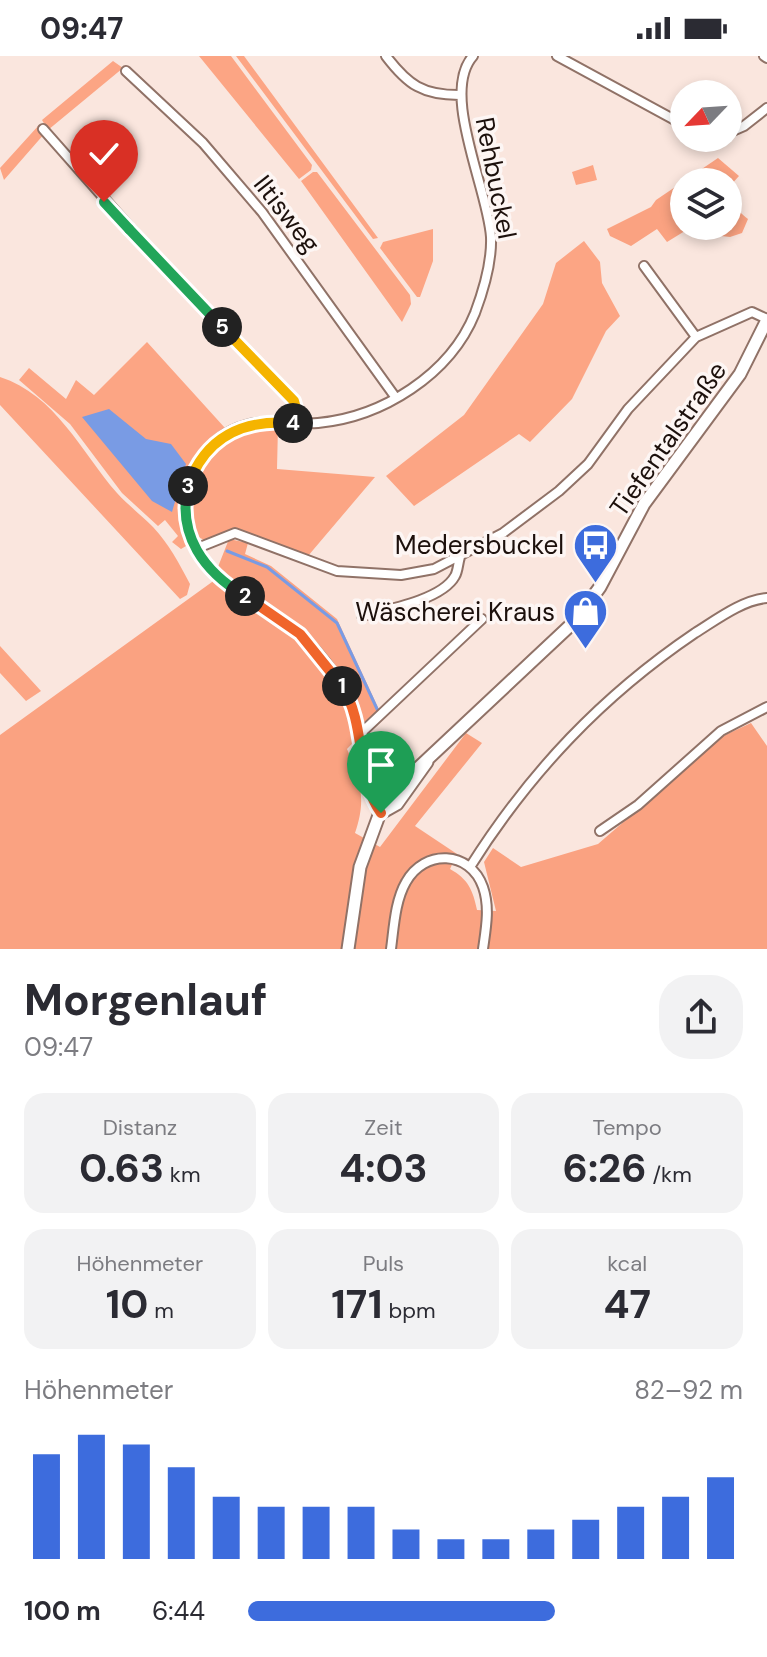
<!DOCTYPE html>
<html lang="de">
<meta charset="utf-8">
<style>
body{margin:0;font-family:"DM Sans",sans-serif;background:#f2f2f3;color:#2b2b33;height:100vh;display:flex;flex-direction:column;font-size:30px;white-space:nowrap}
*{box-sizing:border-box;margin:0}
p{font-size:26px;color:#7c7c81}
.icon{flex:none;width:44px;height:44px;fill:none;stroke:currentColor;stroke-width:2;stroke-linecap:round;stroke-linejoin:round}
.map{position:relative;height:893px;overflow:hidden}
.details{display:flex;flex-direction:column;background:#fff;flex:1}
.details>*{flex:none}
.needle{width:52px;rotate:245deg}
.tools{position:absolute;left:670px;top:24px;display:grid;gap:16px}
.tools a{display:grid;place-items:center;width:72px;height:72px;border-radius:50%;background:#fff;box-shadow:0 4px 12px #0003;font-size:40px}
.pin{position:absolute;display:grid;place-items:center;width:68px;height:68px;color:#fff;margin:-82px -34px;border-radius:50% 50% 50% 0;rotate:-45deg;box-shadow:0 0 8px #0007}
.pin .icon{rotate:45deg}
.km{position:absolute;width:40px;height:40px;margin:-20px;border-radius:50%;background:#222;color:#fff;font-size:22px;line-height:40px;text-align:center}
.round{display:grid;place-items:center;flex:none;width:84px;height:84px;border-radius:32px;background:#f2f2f3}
.head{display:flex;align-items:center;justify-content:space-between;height:136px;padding:0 24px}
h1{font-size:44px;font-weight:700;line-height:60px}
.figures{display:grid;grid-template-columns:repeat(3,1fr);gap:12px;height:136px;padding:8px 24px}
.figures div{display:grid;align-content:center;border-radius:20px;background:#f2f2f3;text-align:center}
.figures b{font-size:40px;font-weight:700}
.figures small{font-size:22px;font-weight:400}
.figures p{font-size:22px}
.chart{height:224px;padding:16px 24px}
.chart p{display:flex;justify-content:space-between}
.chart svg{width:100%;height:144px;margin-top:8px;stroke:#3d6cdd;stroke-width:6}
ul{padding:0 24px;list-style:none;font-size:26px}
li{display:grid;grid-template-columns:128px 96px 1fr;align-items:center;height:60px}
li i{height:20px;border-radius:10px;background:#3d6cdd}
.status{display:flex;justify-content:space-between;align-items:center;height:56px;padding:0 40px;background:#fff;direction:ltr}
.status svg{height:22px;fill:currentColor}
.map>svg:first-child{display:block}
.green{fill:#fca584}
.forest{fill:#faa281}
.water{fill:#799be4}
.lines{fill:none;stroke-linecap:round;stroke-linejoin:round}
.stream{stroke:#799be4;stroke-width:3}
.minor-casing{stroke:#907267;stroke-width:12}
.tertiary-casing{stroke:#907267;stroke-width:15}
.minor{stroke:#fff;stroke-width:8}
.tertiary{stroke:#fff;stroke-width:11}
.split-1-casing{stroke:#fff;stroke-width:16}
.split-2-casing{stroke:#fff;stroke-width:16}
.split-3-casing{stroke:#fff;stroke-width:16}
.split-4-casing{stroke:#fff;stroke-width:16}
.split-5-casing{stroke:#fff;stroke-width:16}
.split-6-casing{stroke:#fff;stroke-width:16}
.split-7-casing{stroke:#fff;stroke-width:16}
.split-1{stroke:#f0652b;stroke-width:10}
.split-2{stroke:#f0652b;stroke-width:10}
.split-3{stroke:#22a559;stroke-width:10}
.split-4{stroke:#f5b400;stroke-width:10}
.split-5{stroke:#f5b400;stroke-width:10}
.split-6{stroke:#22a559;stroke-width:10}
.split-7{stroke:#22a559;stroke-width:10}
.labels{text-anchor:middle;stroke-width:7;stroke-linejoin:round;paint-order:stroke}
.street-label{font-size:26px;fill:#1c100c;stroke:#fdf6f4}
.poi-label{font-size:26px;fill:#1c100c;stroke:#fdf6f4;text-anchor:end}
</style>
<div class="status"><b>09:47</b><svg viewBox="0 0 49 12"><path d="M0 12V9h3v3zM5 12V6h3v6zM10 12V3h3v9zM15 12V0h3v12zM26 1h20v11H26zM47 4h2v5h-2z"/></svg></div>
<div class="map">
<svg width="767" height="893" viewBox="0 0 767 893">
<rect width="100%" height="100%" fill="#fae6de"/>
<!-- green -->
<path class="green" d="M199,0h32l81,109 -1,5 -12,9z
M236,0h8l134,182 -5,1z
M113,5l10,7 -75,62 -6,-10z
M39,69l6,8 -41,47 -4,-12z
M593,109l4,15 -21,5 -4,-13z
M313,116h4l93,123 1,9 -9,18 -101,-141z
M433,173v32l-13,36h-3l-37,-49 3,-6z
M584,185l16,21 2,21 18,33 -14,15 -34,68 -42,43 -11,-8 -105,72 -28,-30 78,-61 79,-111 13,-41z
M147,286l78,86c-41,27 -56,71 -39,118l-5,3 -9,-7 6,-6 -13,-16 -7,6 -36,-33 -52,-69 -51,-44 10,-12 37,31 10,-19 18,15z
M0,321c56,18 81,75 117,116 11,12 24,22 36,34 16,17 26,36 37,57l-3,11 -7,4 -180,-194z
M268,370h10l-1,43 98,8 -67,79 -75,-26 -29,10 -11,-6c-10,-56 18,-99 75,-108z
M0,590l41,45 -15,10 -26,-28z
M380,700l19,20 -15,14 -9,-4 -4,-22z"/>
<!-- forest -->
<path class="forest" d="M718,102l21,18 -10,11c1,17 7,22 19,32l-6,14 -12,4 -18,-2 -6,-9h22v-44h-44v44h9l-26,16 -10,-13 -26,17 -21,-10 -3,-7 44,-22 5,-7z
M229,483l19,4 -3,11 26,12 66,53 44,95 -34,35c13,30 20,50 8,84l25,14 86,-114 16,10 -67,83 42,28 -7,15c18,10 23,21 27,41l19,1 -12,-49 9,-14 28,19 77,-23 125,-108 28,-13 16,23v203h-767v-214l212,-153z"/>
<!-- water -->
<path class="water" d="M109,353l37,30 25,5 15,20 -14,48 -20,-11 -70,-84z"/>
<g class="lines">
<!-- stream -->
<path class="stream" d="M227,495l40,16 70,56 41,88"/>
<defs>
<path id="minor" d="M386,0c22,29 37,39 73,39
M557,0l127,69
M764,0l3,2
M126,15l77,72 59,69 134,186
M43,73l136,154 115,118 6,22
M728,77l16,-7 23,-18
M644,210l52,71
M195,493l40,-16 102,38 64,4 33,-6 69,-36 56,-42 29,-27 40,-55 68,-72 56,-25 15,7
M362,560c24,-6 80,-16 93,-40 3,-5 3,-13 5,-19
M360,678l122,-115
M381,757c-26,-37 -14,-91 -45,-136 -13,-21 -29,-38 -49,-53 -40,-31 -93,-47 -101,-105 -5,-40 20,-83 60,-94 24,-7 48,0 72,-2 64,-6 132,-48 157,-110 9,-24 17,-50 16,-76 -3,-48 -51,-144 -18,-181
M600,775l38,-26 83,-74 46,-24
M470,811c60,-95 132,-171 225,-234 21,-13 47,-33 72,-35
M391,893c3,-22 4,-48 15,-67 18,-33 64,-32 77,5 7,20 3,41 0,62"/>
<path id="tertiary" d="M381,757l16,-9 30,-42
M348,893l12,-82 25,-68 190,-178 25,-34 44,-83 96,-130 27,-54"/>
</defs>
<!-- minor casing -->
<use href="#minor" class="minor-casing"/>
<!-- tertiary casing -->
<use href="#tertiary" class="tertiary-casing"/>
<!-- minor -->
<use href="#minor" class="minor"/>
<!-- tertiary -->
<use href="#tertiary" class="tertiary"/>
</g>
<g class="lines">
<defs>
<path id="split-1" d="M342,630c25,39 13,91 39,127"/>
<path id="split-2" d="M245,540l55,38 42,52"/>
<path id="split-3" d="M188,430c-11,49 16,86 57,110"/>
<path id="split-4" d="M188,430c17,-49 55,-67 105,-63"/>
<path id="split-5" d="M222,271l72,74 6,22h-7"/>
<path id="split-6" d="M129,173l93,98"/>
<path id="split-7" d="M104,146l25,27"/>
</defs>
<!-- split-1 casing -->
<use href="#split-1" class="split-1-casing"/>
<!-- split-2 casing -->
<use href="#split-2" class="split-2-casing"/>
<!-- split-3 casing -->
<use href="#split-3" class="split-3-casing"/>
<!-- split-4 casing -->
<use href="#split-4" class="split-4-casing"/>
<!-- split-5 casing -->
<use href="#split-5" class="split-5-casing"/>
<!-- split-6 casing -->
<use href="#split-6" class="split-6-casing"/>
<!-- split-7 casing -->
<use href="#split-7" class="split-7-casing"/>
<!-- split-1 -->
<use href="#split-1" class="split-1"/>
<!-- split-2 -->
<use href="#split-2" class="split-2"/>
<!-- split-3 -->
<use href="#split-3" class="split-3"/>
<!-- split-4 -->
<use href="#split-4" class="split-4"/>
<!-- split-5 -->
<use href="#split-5" class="split-5"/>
<!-- split-6 -->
<use href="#split-6" class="split-6"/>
<!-- split-7 -->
<use href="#split-7" class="split-7"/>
</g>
<!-- icons -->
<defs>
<symbol id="bus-pin" viewBox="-11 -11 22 30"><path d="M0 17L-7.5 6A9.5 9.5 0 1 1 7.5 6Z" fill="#3d6cdd" stroke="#fdf6f4"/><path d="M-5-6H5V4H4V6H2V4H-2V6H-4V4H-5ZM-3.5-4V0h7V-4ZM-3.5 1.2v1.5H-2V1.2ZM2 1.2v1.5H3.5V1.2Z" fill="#fff"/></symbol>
<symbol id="shop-pin" viewBox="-11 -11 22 30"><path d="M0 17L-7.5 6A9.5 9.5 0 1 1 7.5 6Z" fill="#3d6cdd" stroke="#fdf6f4"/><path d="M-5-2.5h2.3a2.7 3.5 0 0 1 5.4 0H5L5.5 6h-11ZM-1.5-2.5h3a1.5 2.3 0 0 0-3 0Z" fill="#fff"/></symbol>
</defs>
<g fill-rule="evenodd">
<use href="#bus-pin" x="570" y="464" width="51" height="69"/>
<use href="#shop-pin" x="560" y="530" width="51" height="69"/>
</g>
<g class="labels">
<!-- street labels -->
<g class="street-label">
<text transform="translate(496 122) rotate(79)" y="9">Rehbuckel</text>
<text transform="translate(287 158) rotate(52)" y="9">Iltisweg</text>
<text transform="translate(668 383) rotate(-55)" y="9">Tiefentalstraße</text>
</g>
<!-- poi labels -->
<g class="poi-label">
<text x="564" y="498">Medersbuckel</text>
<text x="555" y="565">Wäscherei Kraus</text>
</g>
</g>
</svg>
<div class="tools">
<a><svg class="needle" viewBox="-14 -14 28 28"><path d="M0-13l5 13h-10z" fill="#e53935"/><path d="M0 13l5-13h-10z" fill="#7c7c81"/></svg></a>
<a><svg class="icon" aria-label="layers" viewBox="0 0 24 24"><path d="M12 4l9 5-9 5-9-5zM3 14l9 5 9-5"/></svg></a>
</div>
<div class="pin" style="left:381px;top:757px;background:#1e9e55"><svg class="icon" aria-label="arrive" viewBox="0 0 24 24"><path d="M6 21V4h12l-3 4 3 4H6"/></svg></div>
<div class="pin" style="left:104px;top:146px;background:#d93025"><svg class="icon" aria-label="check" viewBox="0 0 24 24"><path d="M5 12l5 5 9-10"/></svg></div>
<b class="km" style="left:342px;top:630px">1</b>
<b class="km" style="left:245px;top:540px">2</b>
<b class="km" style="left:188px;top:430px">3</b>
<b class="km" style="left:293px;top:367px">4</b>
<b class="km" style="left:222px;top:271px">5</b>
</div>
<section class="details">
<div class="head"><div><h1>Morgenlauf</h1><p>09:47</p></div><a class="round"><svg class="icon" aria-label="share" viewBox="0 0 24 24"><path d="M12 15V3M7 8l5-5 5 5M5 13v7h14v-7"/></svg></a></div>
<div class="figures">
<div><p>Distanz</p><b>0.63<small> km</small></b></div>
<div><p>Zeit</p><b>4:03</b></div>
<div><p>Tempo</p><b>6:26<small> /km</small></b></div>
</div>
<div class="figures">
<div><p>Höhenmeter</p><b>10<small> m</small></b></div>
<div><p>Puls</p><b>171<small> bpm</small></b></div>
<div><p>kcal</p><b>47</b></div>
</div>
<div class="chart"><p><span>Höhenmeter</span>82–92 m</p>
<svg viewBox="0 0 160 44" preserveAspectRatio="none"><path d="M5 44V12M15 44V6M25 44V9M35 44V16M45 44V25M55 44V28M65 44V28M75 44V28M85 44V35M95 44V38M105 44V38M115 44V35M125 44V32M135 44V28M145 44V25M155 44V19"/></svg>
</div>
<ul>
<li><b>100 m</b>6:44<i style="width:62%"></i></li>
</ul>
</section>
